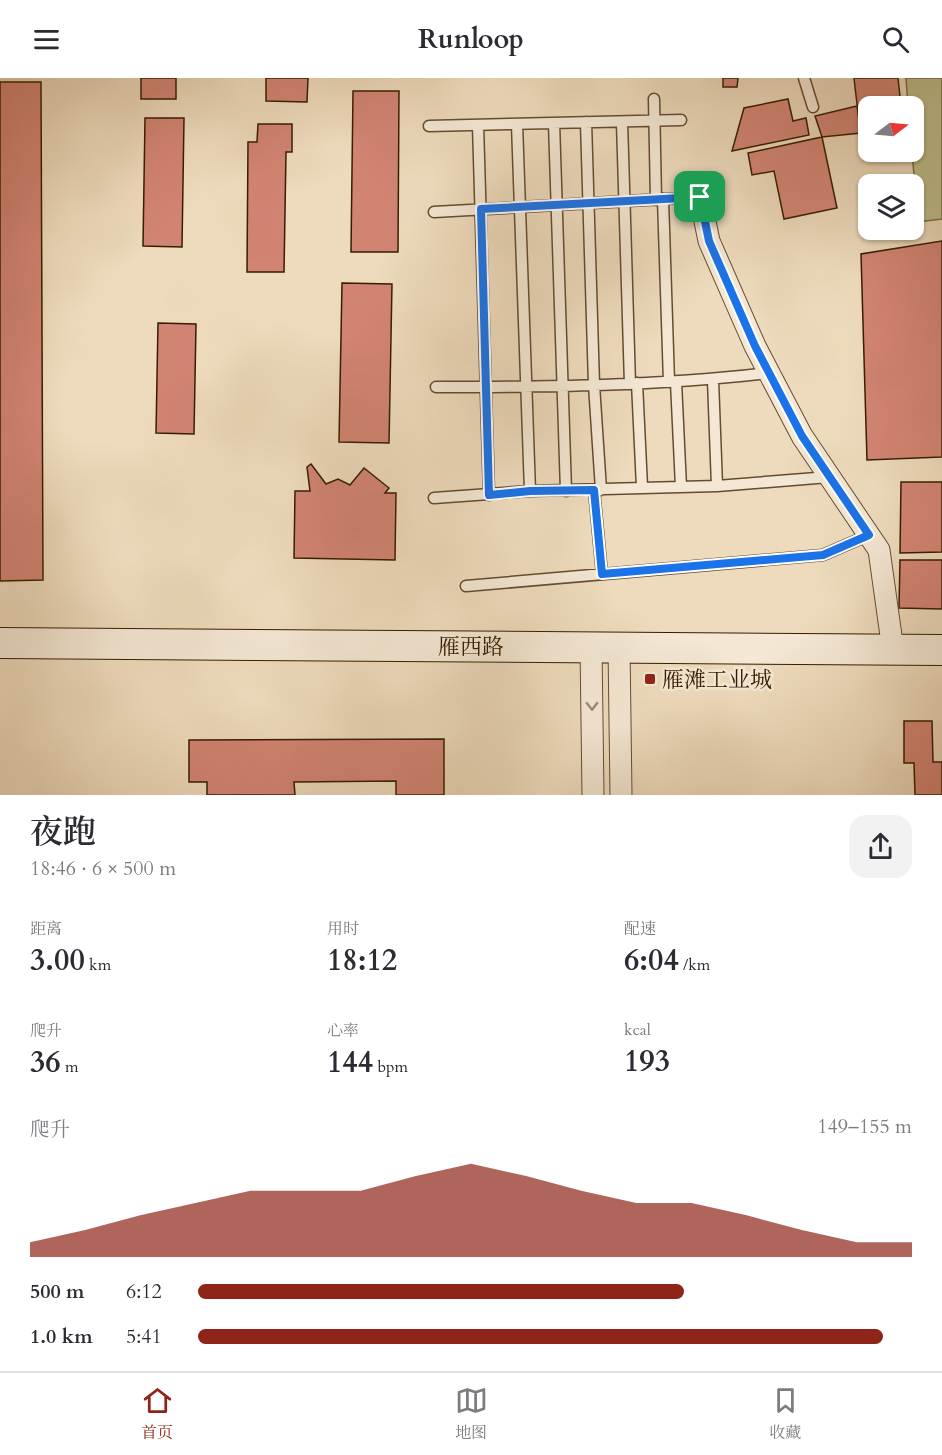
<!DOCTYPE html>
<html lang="zh">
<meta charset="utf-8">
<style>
body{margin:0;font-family:Cardo,"Noto Serif SC",serif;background:#f2f2f3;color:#2b2b33;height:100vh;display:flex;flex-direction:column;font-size:22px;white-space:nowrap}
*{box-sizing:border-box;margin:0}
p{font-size:20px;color:#7c7c81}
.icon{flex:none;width:33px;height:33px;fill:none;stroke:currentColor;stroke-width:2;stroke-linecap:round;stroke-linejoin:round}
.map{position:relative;height:717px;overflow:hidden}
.details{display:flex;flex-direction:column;background:#fff;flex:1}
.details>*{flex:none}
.needle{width:39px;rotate:74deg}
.controls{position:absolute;left:858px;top:18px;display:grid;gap:12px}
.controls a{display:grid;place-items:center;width:66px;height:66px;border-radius:12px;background:#fff;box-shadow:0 2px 4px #0004;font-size:30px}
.pin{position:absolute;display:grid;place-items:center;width:51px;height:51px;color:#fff;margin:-26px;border-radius:12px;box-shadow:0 3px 9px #0006}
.round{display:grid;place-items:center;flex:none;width:63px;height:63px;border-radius:18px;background:#f2f2f3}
.summary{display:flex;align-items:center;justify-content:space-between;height:102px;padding:0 30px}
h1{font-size:33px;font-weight:600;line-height:45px}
.metrics{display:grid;grid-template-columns:repeat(3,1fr);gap:9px;height:102px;padding:6px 30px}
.metrics div{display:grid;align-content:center}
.metrics b{font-size:30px;font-weight:600}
.metrics small{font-size:16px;font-weight:400}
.metrics p{font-size:16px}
.chart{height:168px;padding:12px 30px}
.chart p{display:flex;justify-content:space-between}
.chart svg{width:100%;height:108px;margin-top:6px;fill:#8f2418;opacity:.7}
ul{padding:0 30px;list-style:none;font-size:20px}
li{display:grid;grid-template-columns:96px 72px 1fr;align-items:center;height:45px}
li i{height:15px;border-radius:8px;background:#8f2418}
header{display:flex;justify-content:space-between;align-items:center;height:78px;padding:0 30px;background:#fff;font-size:27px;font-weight:600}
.tabs{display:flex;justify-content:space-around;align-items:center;height:84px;border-top:2px solid #e1e1e2;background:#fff;font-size:16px;color:#7c7c81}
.tabs a{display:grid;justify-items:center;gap:3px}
.tabs .current{color:#8f2418}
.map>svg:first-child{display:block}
.pitch{fill:#bebe8d;stroke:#7a6e47;stroke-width:1.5}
.building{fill:#d28473;stroke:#361d01;stroke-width:1.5}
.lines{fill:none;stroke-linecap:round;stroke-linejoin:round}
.lane-casing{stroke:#644c30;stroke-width:13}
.street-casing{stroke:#644c30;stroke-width:23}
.secondary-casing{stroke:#361d01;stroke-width:32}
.lane{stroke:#f4e8d4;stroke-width:10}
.street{stroke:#f4e8d4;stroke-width:21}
.secondary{stroke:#f4e8d4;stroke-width:30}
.oneway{stroke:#9e8d75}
.route-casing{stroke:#fff;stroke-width:12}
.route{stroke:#1a73e8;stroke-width:8}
.poi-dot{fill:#8f2418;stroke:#f4e8d4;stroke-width:2}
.labels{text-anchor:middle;stroke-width:5;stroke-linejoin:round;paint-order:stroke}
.street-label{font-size:22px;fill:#361d01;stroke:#f4e8d4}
.poi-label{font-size:22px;fill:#361d01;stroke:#f4e8d4;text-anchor:start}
</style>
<header><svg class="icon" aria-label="menu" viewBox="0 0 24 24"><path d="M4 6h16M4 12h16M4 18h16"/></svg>Runloop<svg class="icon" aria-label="search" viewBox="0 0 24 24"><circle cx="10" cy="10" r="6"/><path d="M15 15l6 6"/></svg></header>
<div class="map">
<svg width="942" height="717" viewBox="0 0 942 717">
<rect width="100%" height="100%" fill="#eedbbd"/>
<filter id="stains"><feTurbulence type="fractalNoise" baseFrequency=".00333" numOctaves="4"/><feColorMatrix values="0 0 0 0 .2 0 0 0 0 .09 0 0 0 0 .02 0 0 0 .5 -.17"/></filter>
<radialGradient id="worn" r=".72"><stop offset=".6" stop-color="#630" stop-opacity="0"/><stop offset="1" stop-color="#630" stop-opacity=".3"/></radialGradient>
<!-- pitch -->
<path class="pitch" d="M906,0h36v141l-24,3 -6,-70 2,-46h-6z"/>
<!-- building -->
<path class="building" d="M141,0h35v21h-35z
M266,0h42l-1,24 -41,-1z
M723,0h15l-1,9h-14z
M854,0h44l3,28h-33v32l-7,1z
M0,4h41l2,498 -43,1z
M353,13h46l-1,161h-47z
M788,21l5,22 13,-3 3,17 -77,16 12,-43z
M857,28l4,27 -39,4 -7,-21z
M145,40h39l-2,129 -39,-1z
M258,46h34v28h-6l-2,120h-37l1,-130h9z
M822,59l15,71 -53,11 -10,-48 -22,4 -4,-22z
M942,163v216l-75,3 -6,-206z
M342,205l50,1 -3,159 -50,-1z
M158,245l38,1 -2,110 -38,-1z
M311,386l15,20 12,-5 12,6 14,-17 25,20 -4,5h11l-1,67 -101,-2 1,-67h15l-3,-24z
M901,404h41v70l-42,1z
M900,482h42v49l-43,-1z
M904,643h28l1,41h9v33h-27l-1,-32h-10z
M444,661v56h-48v-14l-102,1 1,13h-88v-13h-18v-42z"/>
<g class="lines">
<defs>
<path id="lane" d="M804,0l9,29
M654,21l2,101
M586,44l8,263 7,105
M622,44l8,262
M554,45l12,368
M517,46l13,367
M478,47l11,370
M429,48l252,-6
M663,121l6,183
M434,134l266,-15
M713,302l4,106
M676,304l5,105
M637,305l5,104
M436,309c112,0 223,-1 333,-14
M594,412l8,84
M434,420l96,-7 187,-5 112,-9
M466,508l357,-31 46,-20"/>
<path id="street" d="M700,119l9,44 46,105 47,90 77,114 14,100
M591,569l2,148
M619,569l2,148"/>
<path id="secondary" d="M0,565l942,7"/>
</defs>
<!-- lane casing -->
<use href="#lane" class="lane-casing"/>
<!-- street casing -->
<use href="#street" class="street-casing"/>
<!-- secondary casing -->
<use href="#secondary" class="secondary-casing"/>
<!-- lane -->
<use href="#lane" class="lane"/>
<!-- street -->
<use href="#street" class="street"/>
<!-- secondary -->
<use href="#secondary" class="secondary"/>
</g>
<!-- one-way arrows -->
<defs><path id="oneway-chevron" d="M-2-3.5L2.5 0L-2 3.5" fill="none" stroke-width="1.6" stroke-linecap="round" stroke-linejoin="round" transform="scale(1.5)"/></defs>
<use class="oneway" href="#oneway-chevron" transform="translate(592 628) rotate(89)"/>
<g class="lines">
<defs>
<path id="route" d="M700,119l9,44 46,105 47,90 67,99 -46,20 -221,19 -8,-84 -64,1 -41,4 -8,-286z"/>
</defs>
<!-- route casing -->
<use href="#route" class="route-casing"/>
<!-- route -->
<use href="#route" class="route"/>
</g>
<!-- markers -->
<rect class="poi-dot" x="644" y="595" width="12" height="12" rx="3"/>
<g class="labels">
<!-- street labels -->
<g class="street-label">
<text x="471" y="576">雁西路</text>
</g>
<!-- poi labels -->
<g class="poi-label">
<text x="662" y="609">雁滩工业城</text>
</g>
</g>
<rect width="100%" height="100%" filter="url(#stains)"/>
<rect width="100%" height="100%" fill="url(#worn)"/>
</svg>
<div class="controls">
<a><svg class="needle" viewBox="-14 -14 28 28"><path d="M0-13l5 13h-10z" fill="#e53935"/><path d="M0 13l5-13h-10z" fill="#7c7c81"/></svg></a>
<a><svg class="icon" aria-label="layers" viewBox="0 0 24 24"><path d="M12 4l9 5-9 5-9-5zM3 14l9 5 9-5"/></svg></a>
</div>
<div class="pin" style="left:700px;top:119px;background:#1e9e55"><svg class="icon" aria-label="arrive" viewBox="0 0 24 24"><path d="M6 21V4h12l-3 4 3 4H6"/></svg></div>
</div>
<section class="details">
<div class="summary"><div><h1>夜跑</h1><p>18:46 · 6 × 500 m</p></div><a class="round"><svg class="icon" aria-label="share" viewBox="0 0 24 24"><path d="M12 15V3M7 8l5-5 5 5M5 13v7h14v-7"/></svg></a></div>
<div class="metrics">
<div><p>距离</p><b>3.00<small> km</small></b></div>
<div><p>用时</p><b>18:12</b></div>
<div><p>配速</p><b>6:04<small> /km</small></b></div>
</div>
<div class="metrics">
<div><p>爬升</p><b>36<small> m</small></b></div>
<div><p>心率</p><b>144<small> bpm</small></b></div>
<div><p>kcal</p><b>193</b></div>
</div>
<div class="chart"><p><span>爬升</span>149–155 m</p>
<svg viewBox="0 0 160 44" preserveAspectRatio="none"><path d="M0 44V38L10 33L20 27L30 22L40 17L50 17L60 17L70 11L80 6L90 11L100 17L110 22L120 22L130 27L140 33L150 38L160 38V44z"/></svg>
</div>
<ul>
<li><b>500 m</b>6:12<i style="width:68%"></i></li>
<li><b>1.0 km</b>5:41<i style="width:96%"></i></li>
</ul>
</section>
<nav class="tabs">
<a class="current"><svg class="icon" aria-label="home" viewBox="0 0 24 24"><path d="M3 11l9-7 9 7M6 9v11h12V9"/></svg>首页</a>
<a><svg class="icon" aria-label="map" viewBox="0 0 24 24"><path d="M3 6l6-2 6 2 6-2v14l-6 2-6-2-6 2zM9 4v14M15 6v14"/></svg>地图</a>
<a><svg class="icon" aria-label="saved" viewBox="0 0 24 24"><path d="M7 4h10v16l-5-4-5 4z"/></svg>收藏</a>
</nav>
